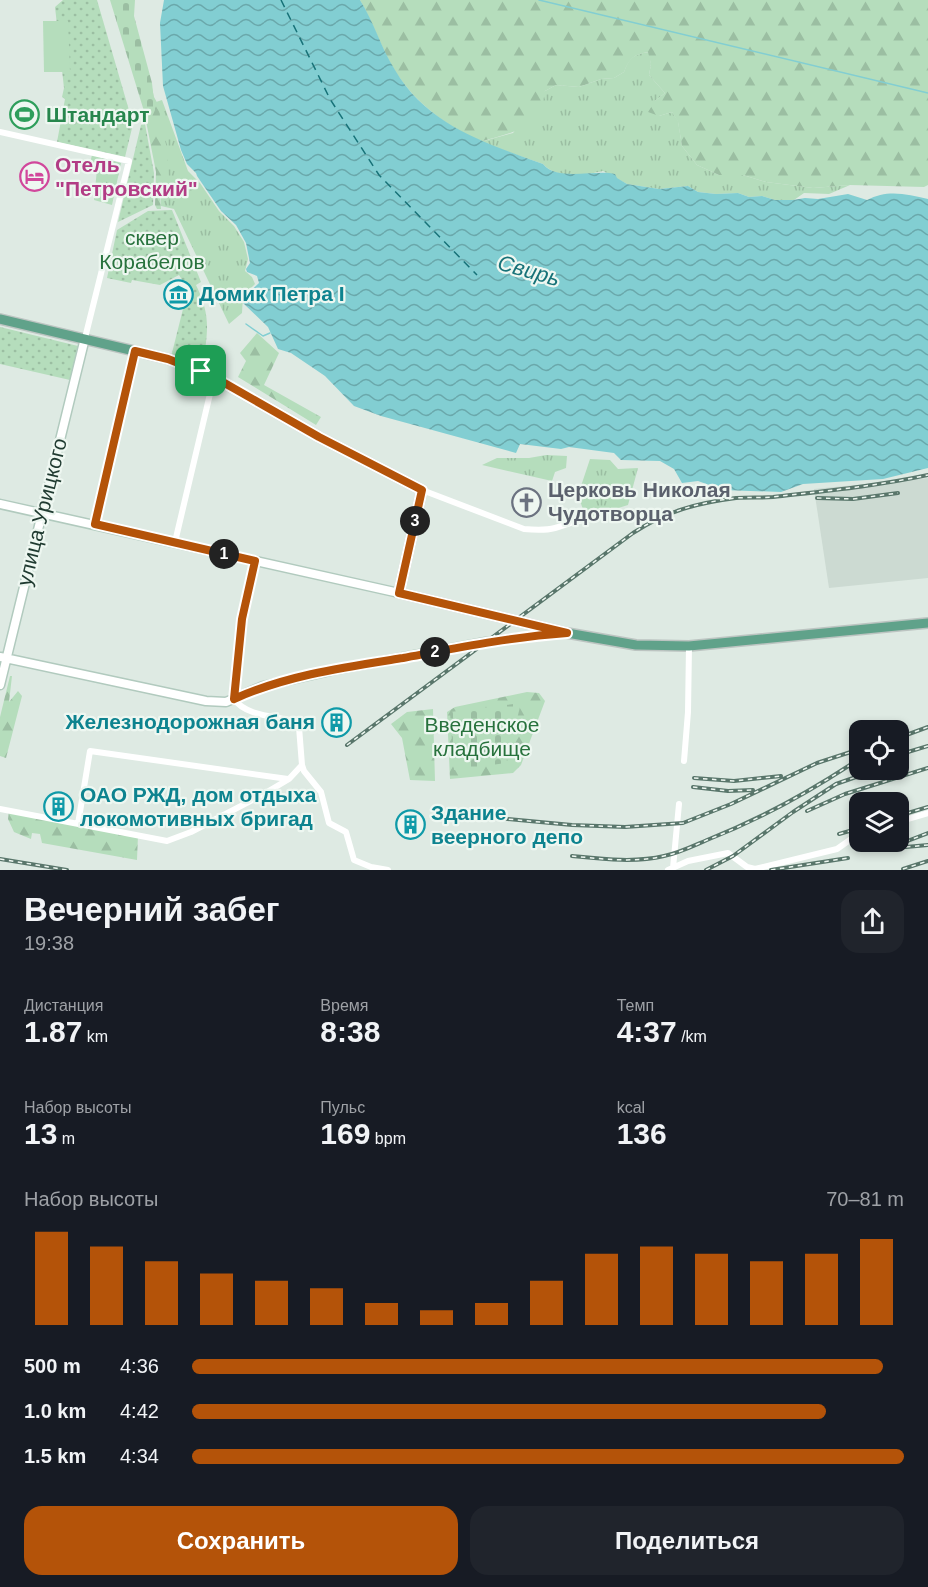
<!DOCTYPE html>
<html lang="ru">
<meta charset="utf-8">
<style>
body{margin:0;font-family:Helvetica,sans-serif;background:#20242c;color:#f1f3f6;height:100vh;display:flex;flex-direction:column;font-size:22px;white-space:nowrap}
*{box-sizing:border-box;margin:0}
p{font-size:20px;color:#9ea1a6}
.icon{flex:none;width:33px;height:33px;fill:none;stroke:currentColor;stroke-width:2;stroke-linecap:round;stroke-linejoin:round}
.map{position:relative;height:870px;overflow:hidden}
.side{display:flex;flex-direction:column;background:#171b24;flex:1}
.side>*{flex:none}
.controls{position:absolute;left:849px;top:720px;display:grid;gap:12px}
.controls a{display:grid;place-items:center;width:60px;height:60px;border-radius:12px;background:#171b24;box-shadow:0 3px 9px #0003;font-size:30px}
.pin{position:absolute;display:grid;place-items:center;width:51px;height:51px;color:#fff;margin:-26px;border-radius:12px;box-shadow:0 3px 9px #0006}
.km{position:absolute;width:30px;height:30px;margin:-15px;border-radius:50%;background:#222;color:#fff;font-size:16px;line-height:30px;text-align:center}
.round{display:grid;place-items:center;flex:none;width:63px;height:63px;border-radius:18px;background:#20242c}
.summary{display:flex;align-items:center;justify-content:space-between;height:102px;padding:0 24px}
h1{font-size:33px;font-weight:800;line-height:45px}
.figures{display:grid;grid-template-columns:repeat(3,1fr);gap:9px;height:102px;padding:6px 24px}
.figures div{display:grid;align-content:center}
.figures b{font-size:30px;font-weight:800}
.figures small{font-size:16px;font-weight:400}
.figures p{font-size:16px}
.chart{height:168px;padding:12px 24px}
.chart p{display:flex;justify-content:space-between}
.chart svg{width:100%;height:108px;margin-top:6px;stroke:#b45309;stroke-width:6}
.action{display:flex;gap:12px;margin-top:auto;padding:12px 24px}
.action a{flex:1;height:69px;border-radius:18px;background:#b45309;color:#fff;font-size:24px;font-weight:800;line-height:69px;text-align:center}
.action a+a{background:#20242c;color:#f1f3f6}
ul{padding:0 24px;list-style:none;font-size:20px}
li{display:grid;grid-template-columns:96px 72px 1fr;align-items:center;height:45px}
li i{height:15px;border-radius:8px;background:#b45309}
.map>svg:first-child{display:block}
.built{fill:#ccdad2}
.grass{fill:url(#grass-tufts)}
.forest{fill:url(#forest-firs)}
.cemetery{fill:url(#cemetery-stones)}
.park{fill:url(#park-dots)}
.pitch{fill:#b5ddbc}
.water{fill:url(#water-waves)}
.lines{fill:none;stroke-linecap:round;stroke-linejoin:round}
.stream{stroke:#82ced2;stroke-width:1.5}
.ferry{stroke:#177278;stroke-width:1.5;stroke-dasharray:8 6;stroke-linecap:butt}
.secondary-casing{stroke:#b1cabe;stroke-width:11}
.primary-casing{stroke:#bcc4c1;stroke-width:12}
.street{stroke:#fff;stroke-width:6}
.secondary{stroke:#fff;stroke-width:8}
.primary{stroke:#60a28a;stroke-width:9}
.rail-casing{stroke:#59766b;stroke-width:4}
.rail{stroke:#eef7f1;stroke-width:1.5;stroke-dasharray:4.5;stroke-linecap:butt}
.route-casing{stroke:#fff;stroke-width:12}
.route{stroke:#b45309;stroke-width:8}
.labels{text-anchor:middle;stroke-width:4.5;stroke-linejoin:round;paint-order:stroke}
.leisure-label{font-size:21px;font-weight:bold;fill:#27864d;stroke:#eef7f1;text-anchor:start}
.hotel-label{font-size:21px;font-weight:bold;fill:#b23c85;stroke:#eef7f1;text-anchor:start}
.park-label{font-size:21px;fill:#28723d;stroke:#eef7f1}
.culture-label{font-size:21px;font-weight:bold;fill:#0d838f;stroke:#eef7f1;text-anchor:start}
.worship-label{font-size:21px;font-weight:bold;fill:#5b616d;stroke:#eef7f1;text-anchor:start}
.street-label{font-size:21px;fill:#1f3a30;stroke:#eef7f1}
.water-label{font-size:22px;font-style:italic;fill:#177278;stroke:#eef7f1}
</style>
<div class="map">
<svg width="928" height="870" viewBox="0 0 928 870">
<defs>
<pattern id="grass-tufts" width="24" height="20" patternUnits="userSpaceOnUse" patternTransform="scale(1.5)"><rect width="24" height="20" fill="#b5ddbc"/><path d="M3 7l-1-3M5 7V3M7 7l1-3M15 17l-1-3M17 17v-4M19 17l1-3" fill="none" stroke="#9bbea2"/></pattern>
<pattern id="forest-firs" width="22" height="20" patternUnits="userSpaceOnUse" patternTransform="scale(1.5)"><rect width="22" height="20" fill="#b5ddbc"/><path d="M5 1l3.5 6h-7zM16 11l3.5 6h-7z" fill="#9bbea2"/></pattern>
<pattern id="cemetery-stones" width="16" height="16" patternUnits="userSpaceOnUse" patternTransform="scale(1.5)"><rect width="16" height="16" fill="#b5ddbc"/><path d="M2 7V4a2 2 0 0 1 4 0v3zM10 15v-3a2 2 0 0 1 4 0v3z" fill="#9bbea2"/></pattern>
<pattern id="park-dots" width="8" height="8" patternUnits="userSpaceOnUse" patternTransform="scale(1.5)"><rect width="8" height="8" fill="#b5ddbc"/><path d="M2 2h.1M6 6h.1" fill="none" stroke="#9bbea2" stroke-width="1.8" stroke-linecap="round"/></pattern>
<pattern id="water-waves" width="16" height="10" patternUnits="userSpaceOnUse" patternTransform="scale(1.5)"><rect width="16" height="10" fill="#82ced2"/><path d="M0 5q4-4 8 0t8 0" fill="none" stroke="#6aa8ab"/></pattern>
</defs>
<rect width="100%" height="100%" fill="#deeae3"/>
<!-- built -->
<path class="built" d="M928,478v100l-99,10 -15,-99z"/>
<!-- grass -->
<path class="grass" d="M649,52l2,12 -2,11 16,18 -10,8 4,15 13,-4 6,9 4,25 15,19 22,10h24l23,7 47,6 37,-3 -21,9 -25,-1 -10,7h-19l-13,-4 -13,1 -11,-4 -22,1 -18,-2 -10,-6 -29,3 -32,-5 -24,-13c-16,4 -48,8 -60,-7l-63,-22 33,-9 32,-42 11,-6 23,2 22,-8 13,-1 10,-6c5,-14 10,-18 25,-20z
M162,100l26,71 12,12 19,28 15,15 10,16 4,17 -3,12 7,6 3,7 -12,12 -1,17 -13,11 -55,-115 -13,-3 -5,-104z
M546,455l21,1 -1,12 -11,4 -3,9 -70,-16 15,-7h32z
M590,459l20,1 8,9 20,-1 -10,37 -42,13 -8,-23z"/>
<!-- forest -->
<path class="forest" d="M360,0h568v185l-4,2 -74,-2 -37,3 -47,-6 -23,-7h-24l-22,-10 -15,-19 -4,-24 -6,-10 -13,4 -11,-4 7,-11 10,-8 -16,-18 2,-11 -3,-12c-14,2 -19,7 -24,20l-10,6 -13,1 -22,8 -23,-2 -11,6c-5,40 -34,41 -65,51 -34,-17 -64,-38 -85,-71 -13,-21 -22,-48 -35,-71z
M152,88l2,9 5,9 2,20 6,22 2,34 3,5 -3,7 -4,-1 -5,3 1,13h-4l-2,-4 1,-33 -10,-51z
M92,155l29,8 -9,42 -18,-5 3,-31 -8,-2z
M257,333l22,20 -15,32 57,32 -5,8 -78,-48 8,-16 -6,-8z
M10,676h2l-3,26 9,-11 4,5 -16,62 -6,-2v-39z
M527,692l12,1 6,8 -24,64 -8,8 -63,6 -3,-67 8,-5z
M433,709l2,72 -25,-1 -8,-42 -11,-14 16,-12z
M9,811l129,24 -1,25 -95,-17 -2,-9 -8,-1 -1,6 -17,-7 -6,-13z"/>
<!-- cemetery -->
<path class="cemetery" d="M110,0h25l-1,16 18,67 3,27 -4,9 -4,2z
M521,703l-15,60 -52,7 -4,-58z"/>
<!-- park -->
<path class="park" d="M63,0h34l36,124 -8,33 -68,-15 8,-43 -3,-2 2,-9 -9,-81z
M145,124l9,49 -1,32 -35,17 23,-97z
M172,210l29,72 -5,3c16,33 11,47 7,82l-32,-10 17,-68 -9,-14 -19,10 -28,-5 -1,3 -24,-5 10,-48 31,-19z
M0,327l78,19 -8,34 -70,-16z"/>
<!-- pitch -->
<path class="pitch" d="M43,21h25l2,51h-26z"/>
<!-- water -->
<path class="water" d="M164,0h196c14,22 21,48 35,70 33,56 91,73 148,94 14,18 53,5 72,10l2,4 10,6 32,5 29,-3 10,6 18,2 22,-1 11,4 13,-1 13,4h18l12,-2 13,1 30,-5 19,6c20,-11 40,-6 61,-1v269l-45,11 -80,5 -22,8 -58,-2 -25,-9 -16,2 -8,-14 -14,-8 -39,-1 -7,-7 -45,-6 -8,2 -41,-5 -4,9 -135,-37 -27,-10 -29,-30 -34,-23 -13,-4 -10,-22 -25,-24 1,-6 15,-14 -2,-7 -10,-4 -1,-3 4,-6 -4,-20 -10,-18 -15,-14 -24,-35 -1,-3 -9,-9 -6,-14 -18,-64 -3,-63z"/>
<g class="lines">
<!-- stream -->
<path class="stream" d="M539,0l389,93
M246,324l17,12 7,-3"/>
<!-- ferry -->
<path class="ferry" d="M281,0l49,99 49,76 98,100"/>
<defs>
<path id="secondary" d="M0,504l399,89
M0,657l206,44 20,1 37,-16 76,-17 147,-27 74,-9
M0,685l85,-347"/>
<path id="primary" d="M0,319l168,40 37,13 114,65 103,53 -23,103 168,40 69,12 53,1 239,-23"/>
</defs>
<!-- secondary casing -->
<use href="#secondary" class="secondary-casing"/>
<!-- primary casing -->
<use href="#primary" class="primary-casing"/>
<!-- street -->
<path class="street" d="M0,132l129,29 -44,177
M422,490l102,39c10,1 20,2 31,-1 11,-3 18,-7 29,-8
M95,524l40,-173
M175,542l39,-165
M684,761l4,-49 1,-66
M302,765l2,6 17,21 8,31 17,9 8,28 17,7 17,3
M0,809l167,32 24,-9 71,-37 27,-16 13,-14 -3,-38 -4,-5 -5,-2c-19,-4 -45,-5 -56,-21l8,-80 13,-58
M898,822l30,-9
M78,824l12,-73 198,28
M673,868l6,-64
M668,870l20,-9 40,-8 19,14 8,2 82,-20 17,-12 6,-2"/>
<!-- secondary -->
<use href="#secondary" class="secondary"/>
<!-- primary -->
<use href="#primary" class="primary"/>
<defs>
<path id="rail" d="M817,498l36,1 45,-6
M898,738l30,-11
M347,745l286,-212c34,-22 64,-30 103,-35 13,-1 25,0 37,-1 52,-6 104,-11 155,-22
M898,755l30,-9
M694,778l40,3 47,-5
M693,787l35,4 25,-1
M807,811l38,-17 83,-26
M464,815l108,10 53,2 58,-4 48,-19 86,-41 43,-14
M898,816l30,-9
M839,834l21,-6
M897,845l31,-12
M906,847l22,-2
M572,856c30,3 63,7 92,0 15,-3 29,-10 43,-16 51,-20 97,-45 143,-75
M0,859l67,11
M903,869l25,-8
M706,870l27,-14 60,-44 43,-28 40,-14
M771,870l77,-12"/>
</defs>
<!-- rail casing -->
<use href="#rail" class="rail-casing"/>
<!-- rail -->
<use href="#rail" class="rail"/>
</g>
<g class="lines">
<defs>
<path id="route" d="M135,351l33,8 46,18 105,60 103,53 -23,103 168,40c-56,4 -110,15 -164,25 -57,9 -116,17 -169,41l8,-80 13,-58 -160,-37z"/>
</defs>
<!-- route casing -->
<use href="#route" class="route-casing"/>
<!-- route -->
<use href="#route" class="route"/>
</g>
<!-- icons -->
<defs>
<symbol id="stadium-ring" viewBox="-11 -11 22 22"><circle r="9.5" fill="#eef7f1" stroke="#2e9e5b" stroke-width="1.5"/><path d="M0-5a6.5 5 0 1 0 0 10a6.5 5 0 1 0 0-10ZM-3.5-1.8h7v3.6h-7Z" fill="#2e9e5b"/></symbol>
<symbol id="hotel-ring" viewBox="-11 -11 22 22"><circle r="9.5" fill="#eef7f1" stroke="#d1479c" stroke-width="1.5"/><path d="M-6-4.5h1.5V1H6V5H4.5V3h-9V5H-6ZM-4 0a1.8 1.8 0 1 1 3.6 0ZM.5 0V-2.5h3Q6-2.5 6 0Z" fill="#d1479c"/></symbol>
<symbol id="museum-ring" viewBox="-11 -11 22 22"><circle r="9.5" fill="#eef7f1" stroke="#0f9aa8" stroke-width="1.5"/><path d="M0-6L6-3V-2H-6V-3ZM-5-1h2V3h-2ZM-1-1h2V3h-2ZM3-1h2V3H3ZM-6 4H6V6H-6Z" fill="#0f9aa8"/></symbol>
<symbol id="church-ring" viewBox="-11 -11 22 22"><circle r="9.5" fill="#eef7f1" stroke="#6b7280" stroke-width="1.5"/><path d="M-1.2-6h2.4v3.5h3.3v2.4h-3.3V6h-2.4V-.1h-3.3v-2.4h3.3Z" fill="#6b7280"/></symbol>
<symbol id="building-ring" viewBox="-11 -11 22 22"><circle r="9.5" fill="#eef7f1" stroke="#0f9aa8" stroke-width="1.5"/><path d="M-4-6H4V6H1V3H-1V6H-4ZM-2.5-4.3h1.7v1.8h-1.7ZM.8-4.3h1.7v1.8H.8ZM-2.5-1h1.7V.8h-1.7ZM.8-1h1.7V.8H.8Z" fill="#0f9aa8"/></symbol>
</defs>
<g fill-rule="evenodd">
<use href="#stadium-ring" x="8" y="98" width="33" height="33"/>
<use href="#hotel-ring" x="18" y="160" width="33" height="33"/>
<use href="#museum-ring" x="162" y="278" width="33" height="33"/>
<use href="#church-ring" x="510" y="486" width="33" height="33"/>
<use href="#building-ring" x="320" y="706" width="33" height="33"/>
<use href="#building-ring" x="42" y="790" width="33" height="33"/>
<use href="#building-ring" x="394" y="808" width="33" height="33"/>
</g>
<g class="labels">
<!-- leisure labels -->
<g class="leisure-label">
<text x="46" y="122">Штандарт</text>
</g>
<!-- hotel labels -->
<g class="hotel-label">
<text x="55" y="172">Отель<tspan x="55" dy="24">"Петровский"</tspan></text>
</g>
<!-- park labels -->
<g class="park-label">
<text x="152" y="245">сквер<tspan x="152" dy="24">Корабелов</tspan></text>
<text x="482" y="732">Введенское<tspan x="482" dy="24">кладбище</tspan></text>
</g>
<!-- culture labels -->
<g class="culture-label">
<text x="199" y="301">Домик Петра I</text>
<text x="315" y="729" text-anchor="end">Железнодорожная баня</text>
<text x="80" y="802">ОАО РЖД, дом отдыха<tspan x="80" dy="24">локомотивных бригад</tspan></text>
<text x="431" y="820">Здание<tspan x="431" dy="24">веерного депо</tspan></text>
</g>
<!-- worship labels -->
<g class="worship-label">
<text x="548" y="497">Церковь Николая<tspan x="548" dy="24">Чудотворца</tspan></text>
</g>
<!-- street labels -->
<g class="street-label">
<text transform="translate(42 512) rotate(-76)" y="7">улица Урицкого</text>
</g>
<!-- water labels -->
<g class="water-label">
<text transform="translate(529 270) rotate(16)" y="8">Свирь</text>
</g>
</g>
</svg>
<div class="controls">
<a><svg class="icon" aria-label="locate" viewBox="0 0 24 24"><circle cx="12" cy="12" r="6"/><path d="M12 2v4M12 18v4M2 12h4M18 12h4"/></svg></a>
<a><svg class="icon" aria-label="layers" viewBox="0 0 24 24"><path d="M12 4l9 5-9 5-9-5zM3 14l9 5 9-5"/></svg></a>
</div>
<div class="pin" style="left:201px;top:371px;background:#1e9e55"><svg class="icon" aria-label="arrive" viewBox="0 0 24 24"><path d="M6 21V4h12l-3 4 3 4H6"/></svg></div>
<b class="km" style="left:224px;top:554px">1</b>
<b class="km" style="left:435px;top:652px">2</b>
<b class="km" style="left:415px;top:521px">3</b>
</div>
<section class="side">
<div class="summary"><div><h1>Вечерний забег</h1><p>19:38</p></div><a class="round"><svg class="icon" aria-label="share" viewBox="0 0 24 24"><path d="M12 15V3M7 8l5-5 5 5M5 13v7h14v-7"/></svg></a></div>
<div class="figures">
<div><p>Дистанция</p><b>1.87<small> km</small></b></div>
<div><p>Время</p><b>8:38</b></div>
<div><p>Темп</p><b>4:37<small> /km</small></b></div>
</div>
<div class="figures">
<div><p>Набор высоты</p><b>13<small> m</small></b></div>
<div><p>Пульс</p><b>169<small> bpm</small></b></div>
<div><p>kcal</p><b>136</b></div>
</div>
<div class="chart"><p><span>Набор высоты</span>70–81 m</p>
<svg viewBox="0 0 160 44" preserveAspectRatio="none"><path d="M5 44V6M15 44V12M25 44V18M35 44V23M45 44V26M55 44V29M65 44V35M75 44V38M85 44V35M95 44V26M105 44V15M115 44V12M125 44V15M135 44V18M145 44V15M155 44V9"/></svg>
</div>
<ul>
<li><b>500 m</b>4:36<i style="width:97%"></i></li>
<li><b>1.0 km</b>4:42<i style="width:89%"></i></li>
<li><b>1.5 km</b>4:34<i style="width:100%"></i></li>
</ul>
<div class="action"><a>Сохранить</a><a>Поделиться</a></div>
</section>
